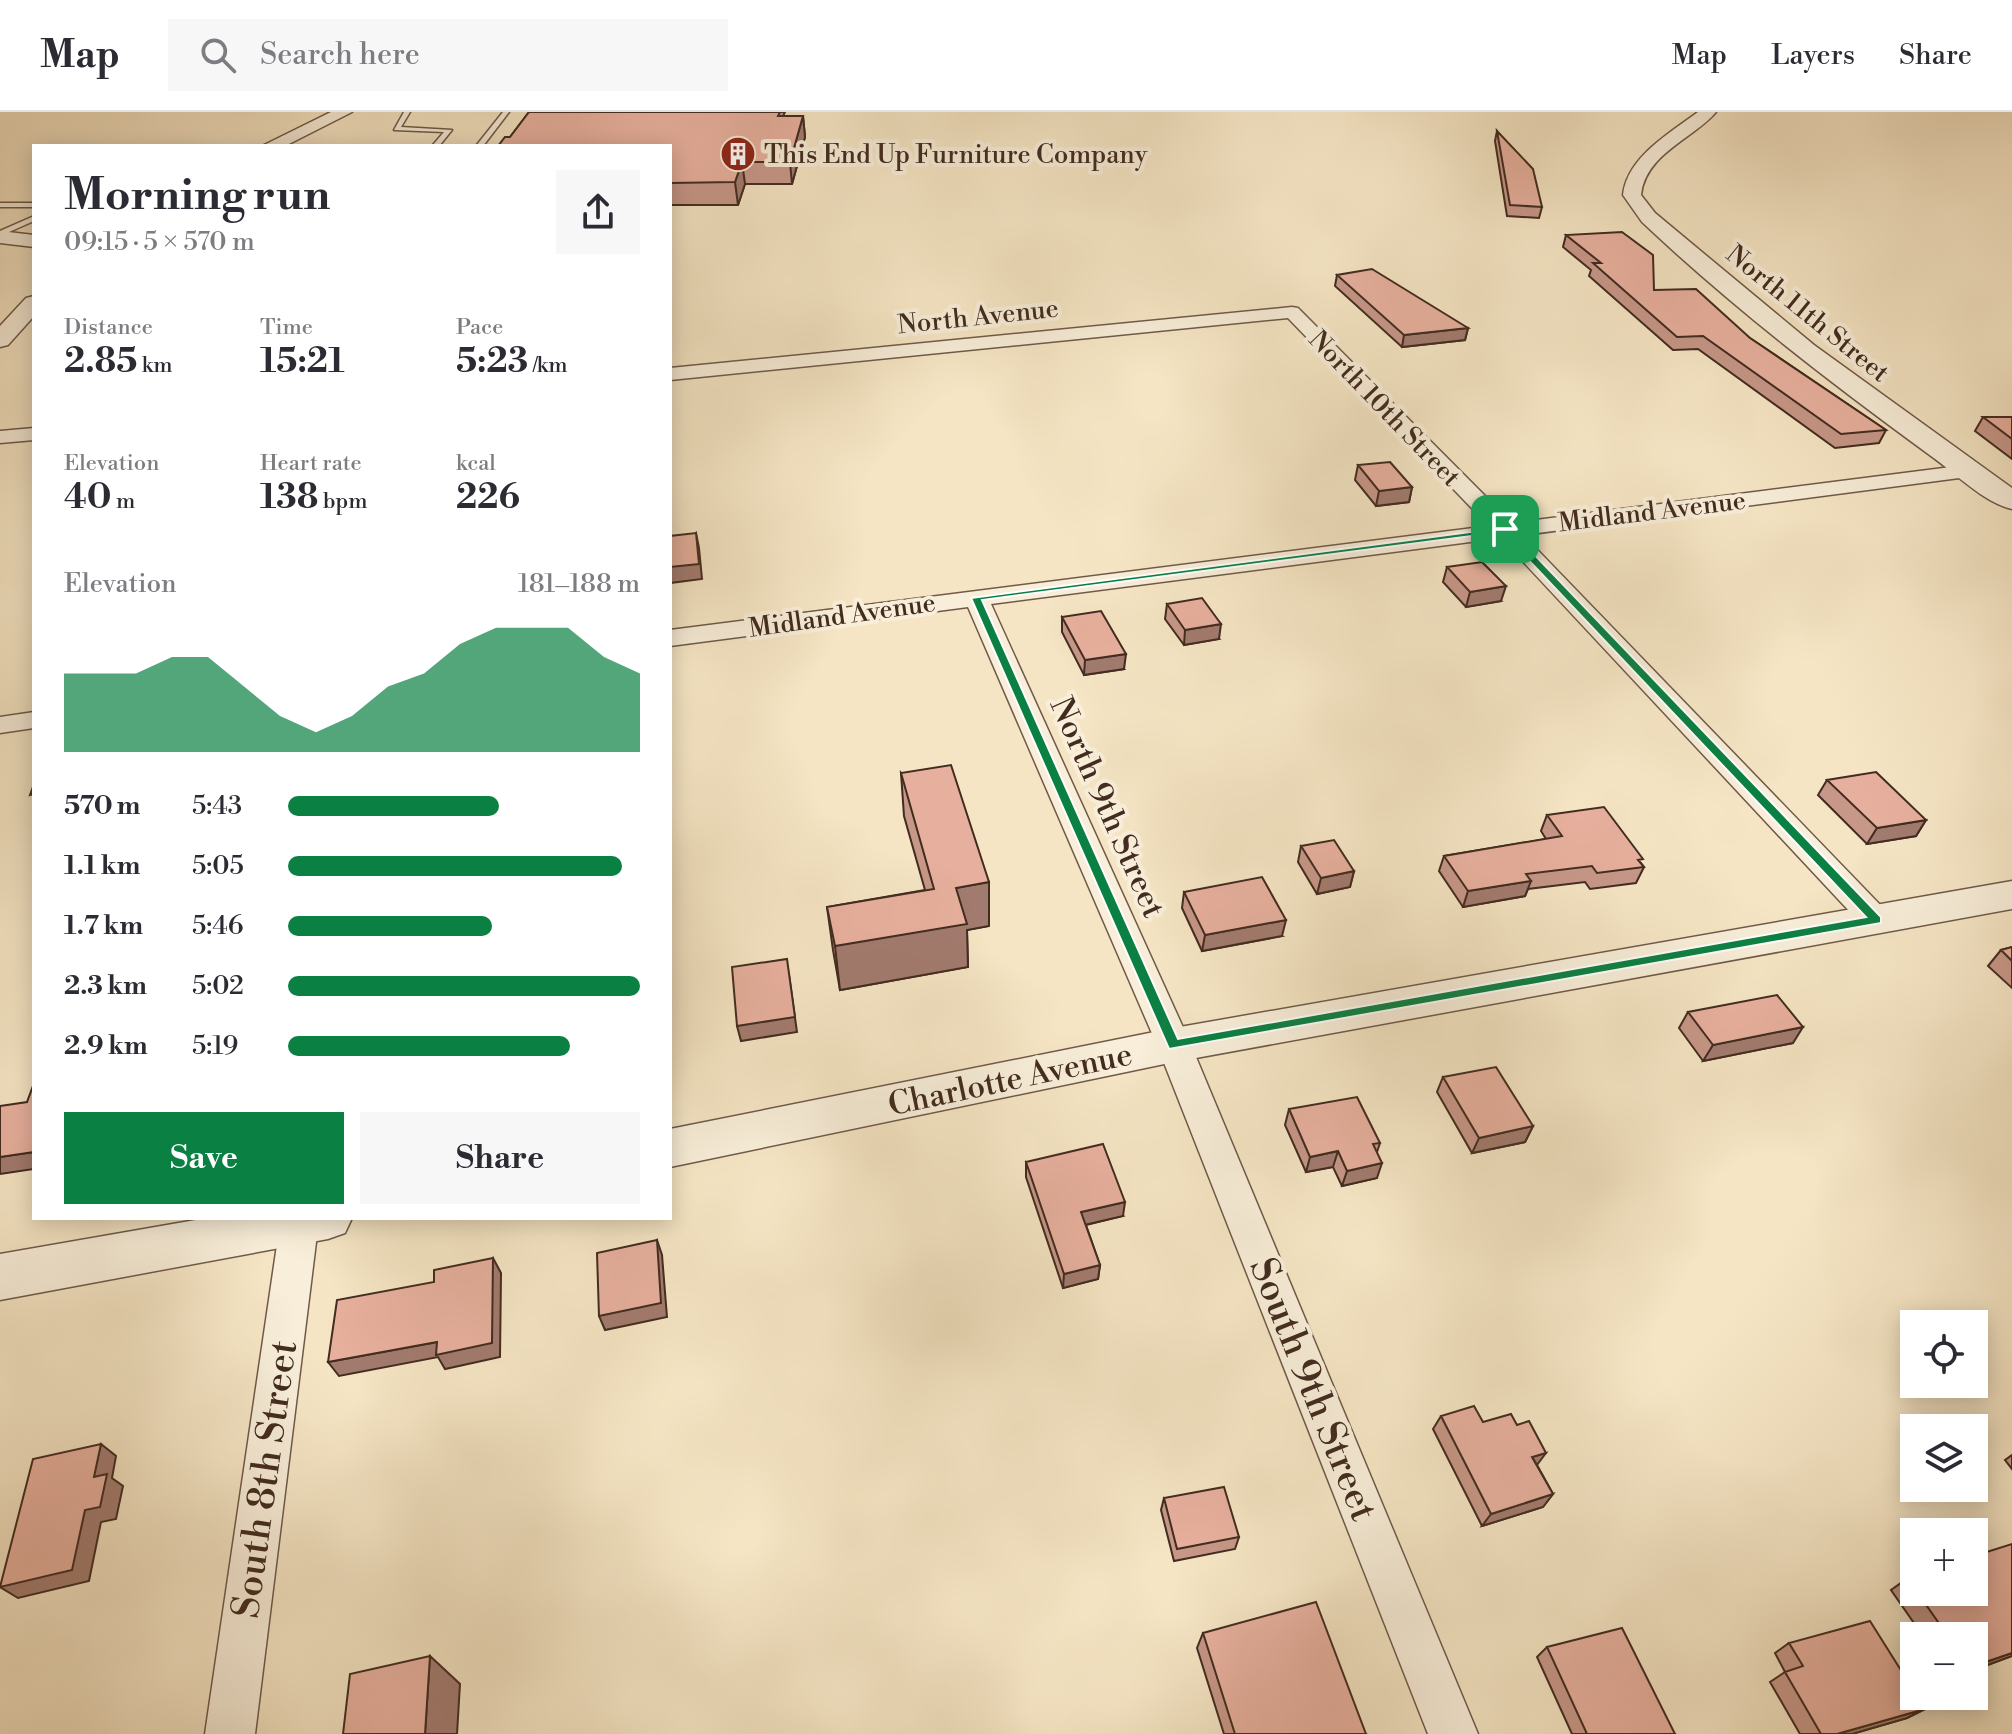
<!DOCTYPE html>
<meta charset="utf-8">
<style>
body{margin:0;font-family:"Libre Bodoni",serif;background:#f7f7f7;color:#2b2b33;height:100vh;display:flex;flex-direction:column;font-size:30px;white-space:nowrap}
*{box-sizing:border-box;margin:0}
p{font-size:26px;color:#7c7c81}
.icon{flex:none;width:44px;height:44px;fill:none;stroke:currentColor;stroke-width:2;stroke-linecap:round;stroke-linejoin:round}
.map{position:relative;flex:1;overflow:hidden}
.details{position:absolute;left:32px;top:32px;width:640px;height:1076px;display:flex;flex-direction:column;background:#fff;border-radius:0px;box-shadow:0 4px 20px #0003}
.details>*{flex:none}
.tools{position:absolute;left:1900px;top:1198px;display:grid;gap:16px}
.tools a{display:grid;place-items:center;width:88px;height:88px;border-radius:0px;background:#fff;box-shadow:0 4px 20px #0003;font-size:40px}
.pin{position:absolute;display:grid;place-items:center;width:68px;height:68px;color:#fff;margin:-34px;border-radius:16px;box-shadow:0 4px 12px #0006}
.round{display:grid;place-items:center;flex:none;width:84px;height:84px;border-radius:0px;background:#f7f7f7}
.headline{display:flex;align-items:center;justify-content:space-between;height:136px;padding:0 32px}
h1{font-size:44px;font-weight:700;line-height:60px}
.metrics{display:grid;grid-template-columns:repeat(3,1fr);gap:12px;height:136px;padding:8px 32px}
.metrics div{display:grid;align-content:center}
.metrics b{font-size:34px;font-weight:700}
.metrics small{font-size:22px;font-weight:400}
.metrics p{font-size:22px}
.chart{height:224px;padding:16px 32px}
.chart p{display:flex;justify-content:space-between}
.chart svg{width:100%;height:144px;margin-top:8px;fill:#0b8043;opacity:.7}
.action{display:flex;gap:16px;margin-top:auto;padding:16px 32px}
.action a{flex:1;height:92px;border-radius:0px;background:#0b8043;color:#fff;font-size:32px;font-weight:700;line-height:92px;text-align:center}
.action a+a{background:#f7f7f7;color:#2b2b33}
ul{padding:0 32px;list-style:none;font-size:26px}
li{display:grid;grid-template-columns:128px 96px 1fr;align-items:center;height:60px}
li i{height:20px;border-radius:10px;background:#0b8043}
header{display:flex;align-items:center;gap:48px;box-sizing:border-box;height:112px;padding:0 40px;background:#fff;border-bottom:2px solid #e1e1e2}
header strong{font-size:38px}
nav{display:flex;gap:44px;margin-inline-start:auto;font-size:28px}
.search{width:560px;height:72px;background:#f7f7f7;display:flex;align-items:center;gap:20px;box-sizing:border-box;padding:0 28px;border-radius:0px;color:#7c7c81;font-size:30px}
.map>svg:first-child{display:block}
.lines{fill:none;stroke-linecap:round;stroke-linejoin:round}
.service-casing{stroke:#6f5a49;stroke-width:3}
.minor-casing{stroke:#6f5a49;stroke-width:3}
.tertiary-casing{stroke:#6f5a49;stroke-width:3}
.service{fill:#f8eed9;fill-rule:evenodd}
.minor{fill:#f8eed9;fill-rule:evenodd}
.tertiary{fill:#f8eed9;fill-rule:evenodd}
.wall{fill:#c79788;stroke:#422c20;stroke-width:2}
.shaded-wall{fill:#a27b6f;stroke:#422c20;stroke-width:2}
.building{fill:#e7b09e;stroke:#422c20;stroke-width:2}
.route{fill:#0b8043;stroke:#fff;stroke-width:2;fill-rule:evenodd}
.labels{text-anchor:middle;stroke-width:8;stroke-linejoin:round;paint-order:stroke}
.far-poi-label{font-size:26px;fill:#422c20;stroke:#f8eed9;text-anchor:start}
.far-street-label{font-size:26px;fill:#422c20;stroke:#f8eed9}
.street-label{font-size:32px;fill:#422c20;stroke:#f8eed9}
.near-street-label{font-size:38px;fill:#422c20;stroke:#f8eed9}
</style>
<header>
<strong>Map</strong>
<div class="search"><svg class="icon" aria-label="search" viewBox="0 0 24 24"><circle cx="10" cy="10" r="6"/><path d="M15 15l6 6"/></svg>Search here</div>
<nav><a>Map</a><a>Layers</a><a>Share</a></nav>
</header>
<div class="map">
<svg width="2012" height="1622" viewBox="0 0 2012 1622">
<rect width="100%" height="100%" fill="#f5e5c4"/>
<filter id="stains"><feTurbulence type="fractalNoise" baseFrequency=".0025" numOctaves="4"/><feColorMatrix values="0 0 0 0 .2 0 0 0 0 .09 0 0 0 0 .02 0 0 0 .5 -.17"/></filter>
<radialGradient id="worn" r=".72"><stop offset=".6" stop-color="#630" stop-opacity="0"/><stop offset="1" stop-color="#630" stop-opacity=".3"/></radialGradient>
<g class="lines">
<defs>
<path id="service" d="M404,0h6l-9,15 51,3 -13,16h-7l12,-14 -50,-2z
M503,0h6l-26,34h-7z
M0,91h34v4h-34z
M34,104v5l-34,15v-5z"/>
<path id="minor" d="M1292,195l6,1 214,215 455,-58 11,6 -11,6 -444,58 364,377 5,8 -5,8 -11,3 -11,-3 -364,-390 -510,66 200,441 287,689h-50l-271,-689 -189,-438 -298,39v-16l819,-104 -201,-208 -618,62v-12z
M34,316v12l-34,3v-12z
M34,600v16l-34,5v-16z
M281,1106h38l-64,516h-50z"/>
<path id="tertiary" d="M331,0h21l-67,34h-23z
M1698,0h18c-23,27 -71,42 -75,83l14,18 159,132 198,143v21c-29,-7 -57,-36 -81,-53 -100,-73 -199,-149 -289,-234l-19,-27c4,-38 47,-62 75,-83z
M0,119l34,4v12l-34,-4z
M34,184v20l-26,29 -8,2v-21l26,-28z
M2012,769v28l-838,153 -504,105v-38l504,-101z
M207,1106h145l-7,15 -17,6 -328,61v-46z"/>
</defs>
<!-- service casing -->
<use href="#service" class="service-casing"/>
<!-- minor casing -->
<use href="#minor" class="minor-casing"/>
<!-- tertiary casing -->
<use href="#tertiary" class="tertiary-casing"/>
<!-- service -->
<use href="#service" class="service"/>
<!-- minor -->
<use href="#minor" class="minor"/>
<!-- tertiary -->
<use href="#tertiary" class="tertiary"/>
</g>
<!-- wall -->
<path class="wall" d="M529,0h256l-2,4h20l2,21 -13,47h-47l-7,21h-68v-59l-160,-9z
M1497,19l45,76 -3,11 -32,-2 -12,-75z
M1566,123l88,55 96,48 136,92 -7,13 -44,5 -137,-99 -25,1 -84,-74 2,-6 -28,-23z
M1337,163l131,53 -3,12 -63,7 -67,-61z
M1983,305h29v42l-37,-28z
M1358,353l54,22 -3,15 -33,4 -21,-26z
M1447,455l54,34 -35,6 -23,-25z
M1167,492l52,35 -35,6 -19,-26z
M1062,505l62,52 -40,6 -22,-43z
M901,661l88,109v44l-22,4 1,37 -128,23 -7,-40 -6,-43 98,-17 -21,-74z
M1827,668l99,40 -10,16 -49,8 -49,-49z
M1547,703l94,48 3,4 -8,16 -46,6 -5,-7 -57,7 -3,7 -62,11 -24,-36 5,-15 102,-17 -5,-8z
M1301,734l53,25 -4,16 -33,7 -19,-32z
M1184,780l98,44 -80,15 -20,-43z
M2012,835v41l-24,-22 13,-16z
M1688,900l105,31 -90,18 -24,-33z
M1443,965l90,49 -8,16 -53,11 -35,-61z
M1289,997l91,34 -3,9v26l-35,8 -9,-19 -27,5 -21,-47z
M1026,1050l97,54 -37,9 14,40 -2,14 -35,9 -37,-111z
M1441,1304l42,6 54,43 16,29 -10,13 -61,19 -49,-97z
M2012,1343v14l-7,-9z
M1164,1386l75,39 -4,12 -61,12 -13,-51z
M1914,1464v16h60l38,64 -38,14v-34h-51l-32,-46 17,-12z
M1203,1521l163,101h-142l-27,-86z
M1789,1531l136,66 -18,9 -55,16h-52l-30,-52 15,-10 -10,-19z
M1547,1535l128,87h-103l-35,-77z"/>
<!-- shaded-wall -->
<path class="shaded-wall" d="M803,4l2,21 -13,47 -2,-22z
M742,50l3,22 -7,21 -3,-23z
M1468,216l-3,12 -63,7 2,-12z
M1412,375l-3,15 -33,4 3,-15z
M696,421l3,15 3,31 -32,4v-16z
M1506,474l-5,15 -35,6 4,-15z
M1221,512l-2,15 -35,6 1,-15z
M1126,542l-2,15 -40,6 1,-15z
M1926,708l-10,16 -49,8 10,-16z
M1354,759l-4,16 -33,7 4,-16z
M1531,769l-6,15 -62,11 5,-16z
M989,770v44l-22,4 1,37 -128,23 -5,-44 121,-58z
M1286,808l-4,16 -80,15 3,-16z
M789,863l8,57 -56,9 -4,-15z
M1803,915l-10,16 -90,18 10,-16z
M1533,1014l-8,16 -53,11 7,-15z
M1338,1039l-5,16 -27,5 4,-15z
M34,1040v17l-34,5v-17z
M1382,1051l-5,15 -35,8 5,-15z
M1125,1090l-2,14 -43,10 1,-14z
M657,1128l5,15 5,62 -62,13 -6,-14z
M493,1146l8,15 -1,84 -55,12 -7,-12 -99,19 -11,-14 109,-20z
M1100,1153l-2,14 -35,9 1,-14z
M101,1332l15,12 -4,22 11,8 -7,33 -15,3 -12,59 -71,17 -18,-11 85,-77z
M1546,1341l-9,12 -5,-8z
M1553,1382l-10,13 -61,19 9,-12z
M2012,1541v3l-38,14v-4z
M430,1544l30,28 -3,50h-32z
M1925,1597l-18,9 -55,16h-15z"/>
<!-- building -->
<path class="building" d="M529,0h251l-2,4h25l-13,46h-48l-7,20 -65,1v-37h-172l7,-9h5z
M1497,19l36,38 9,38 -32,-2z
M1622,120l31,23 1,35 42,-1 54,49 136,92 -45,4 -138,-98 -26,1 -84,-74h8l-35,-28z
M1372,157l96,59 -64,7 -67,-60z
M1983,305h29v22z
M1390,350l22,25 -33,4 -21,-26z
M696,421l3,31 -29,3v-31z
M1482,450l24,24 -36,6 -23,-25z
M1202,486l19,26 -36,6 -18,-26z
M1101,499l25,43 -41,6 -23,-43z
M951,653l38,117 -33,6 11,36 -132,22 -8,-39 107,-18 -33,-116z
M1876,660l50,48 -49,8 -50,-48z
M34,672v10l-4,1z
M1604,695l39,52 -5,1 6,7 -47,6 -5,-7 -66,8 5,7 -63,10 -24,-35 118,-20 -15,-21z
M1334,728l20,31 -33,7 -20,-32z
M1262,765l24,43 -81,15 -21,-43z
M2012,835v14l-11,-11z
M787,847l8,58 -58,9 -5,-59z
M1777,883l26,32 -90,18 -25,-33z
M1496,955l37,59 -54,12 -36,-61z
M34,971v69l-34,5v-51l27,-4z
M1357,985l23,46 -7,1 9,19 -35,8 -9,-20 -28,6 -21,-48z
M1103,1032l22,58 -44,10 19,53 -36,9 -38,-112z
M657,1128l4,63 -62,13 -2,-63z
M493,1146l-1,85 -56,12 1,-13 -109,20 9,-62 97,-18v-12z
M1474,1294l9,16 28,-8 6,11 12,-4 17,32 -14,4 21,37 -62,20 -50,-98z
M101,1332l-7,33 13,-3 -7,33 -15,3 -13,60 -72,17 33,-128z
M1224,1375l15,50 -62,12 -13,-51z
M2012,1432v109l-38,13v-30h-26l-31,-44h57v-36z
M1914,1464v11l-6,-9z
M1316,1490l50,132h-131l-32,-101z
M1870,1509l44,70v5h3l8,13 -88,25h-16l-36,-62 18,-6 -14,-23z
M1622,1516l53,106h-88l-40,-87z
M430,1544l-5,78h-82l7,-60z"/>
<!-- route -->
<path class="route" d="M1508,415l373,390v6l-712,126 -198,-451zM1502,420l364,385 -688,122 -196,-439z"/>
<!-- icons -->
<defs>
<symbol id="building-disc" viewBox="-11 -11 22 22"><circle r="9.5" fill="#8f2418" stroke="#f8eed9"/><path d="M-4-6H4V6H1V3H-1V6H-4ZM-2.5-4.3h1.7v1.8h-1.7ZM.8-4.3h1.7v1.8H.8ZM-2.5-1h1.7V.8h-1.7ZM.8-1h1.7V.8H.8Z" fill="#fff"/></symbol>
</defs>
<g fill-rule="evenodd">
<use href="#building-disc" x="718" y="22" width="40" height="40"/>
</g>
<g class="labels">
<!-- far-poi labels -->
<g class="far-poi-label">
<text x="764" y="51">This End Up Furniture Company</text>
</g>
<!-- far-street labels -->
<g class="far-street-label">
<text transform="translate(1808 201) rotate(39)" y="9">North 11th Street</text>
<text transform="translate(978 204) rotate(-6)" y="9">North Avenue</text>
<text transform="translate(1385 296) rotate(46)" y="9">North 10th Street</text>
<text transform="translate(1652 399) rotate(-7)" y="9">Midland Avenue</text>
<text transform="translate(842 503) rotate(-8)" y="9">Midland Avenue</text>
</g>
<!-- street labels -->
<g class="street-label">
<text transform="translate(1108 695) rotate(66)" y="11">North 9th Street</text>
<text transform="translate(1010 967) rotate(-12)" y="11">Charlotte Avenue</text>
</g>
<!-- near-street labels -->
<g class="near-street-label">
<text transform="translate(1314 1277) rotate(68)" y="13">South 9th Street</text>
<text transform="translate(264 1367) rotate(-82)" y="13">South 8th Street</text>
</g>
</g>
<rect width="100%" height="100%" filter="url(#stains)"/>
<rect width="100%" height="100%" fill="url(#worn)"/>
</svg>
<div class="tools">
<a><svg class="icon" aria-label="locate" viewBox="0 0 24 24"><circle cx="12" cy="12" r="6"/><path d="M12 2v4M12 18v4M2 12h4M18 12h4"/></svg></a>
<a><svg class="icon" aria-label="layers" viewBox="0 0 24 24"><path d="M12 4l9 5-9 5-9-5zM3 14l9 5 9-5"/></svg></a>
<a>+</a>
<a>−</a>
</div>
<div class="pin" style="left:1505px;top:417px;background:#1e9e55"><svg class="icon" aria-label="arrive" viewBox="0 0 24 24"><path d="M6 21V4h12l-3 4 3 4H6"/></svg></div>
<section class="details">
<div class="headline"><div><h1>Morning run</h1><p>09:15 · 5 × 570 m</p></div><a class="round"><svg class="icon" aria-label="share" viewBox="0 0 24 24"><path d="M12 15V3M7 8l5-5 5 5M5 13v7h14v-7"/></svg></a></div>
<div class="metrics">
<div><p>Distance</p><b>2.85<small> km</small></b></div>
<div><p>Time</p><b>15:21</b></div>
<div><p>Pace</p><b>5:23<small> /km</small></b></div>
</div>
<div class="metrics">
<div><p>Elevation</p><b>40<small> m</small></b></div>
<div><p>Heart rate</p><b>138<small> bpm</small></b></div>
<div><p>kcal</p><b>226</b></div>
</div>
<div class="chart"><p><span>Elevation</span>181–188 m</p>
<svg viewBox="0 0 160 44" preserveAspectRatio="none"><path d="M0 44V20L10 20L20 20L30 15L40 15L50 24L60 33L70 38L80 33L90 24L100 20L110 11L120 6L130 6L140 6L150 15L160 20V44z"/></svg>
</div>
<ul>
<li><b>570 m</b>5:43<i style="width:60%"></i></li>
<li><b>1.1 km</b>5:05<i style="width:95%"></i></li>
<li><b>1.7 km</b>5:46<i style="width:58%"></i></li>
<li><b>2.3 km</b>5:02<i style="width:100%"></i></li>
<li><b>2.9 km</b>5:19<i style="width:80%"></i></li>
</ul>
<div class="action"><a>Save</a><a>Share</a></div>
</section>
</div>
